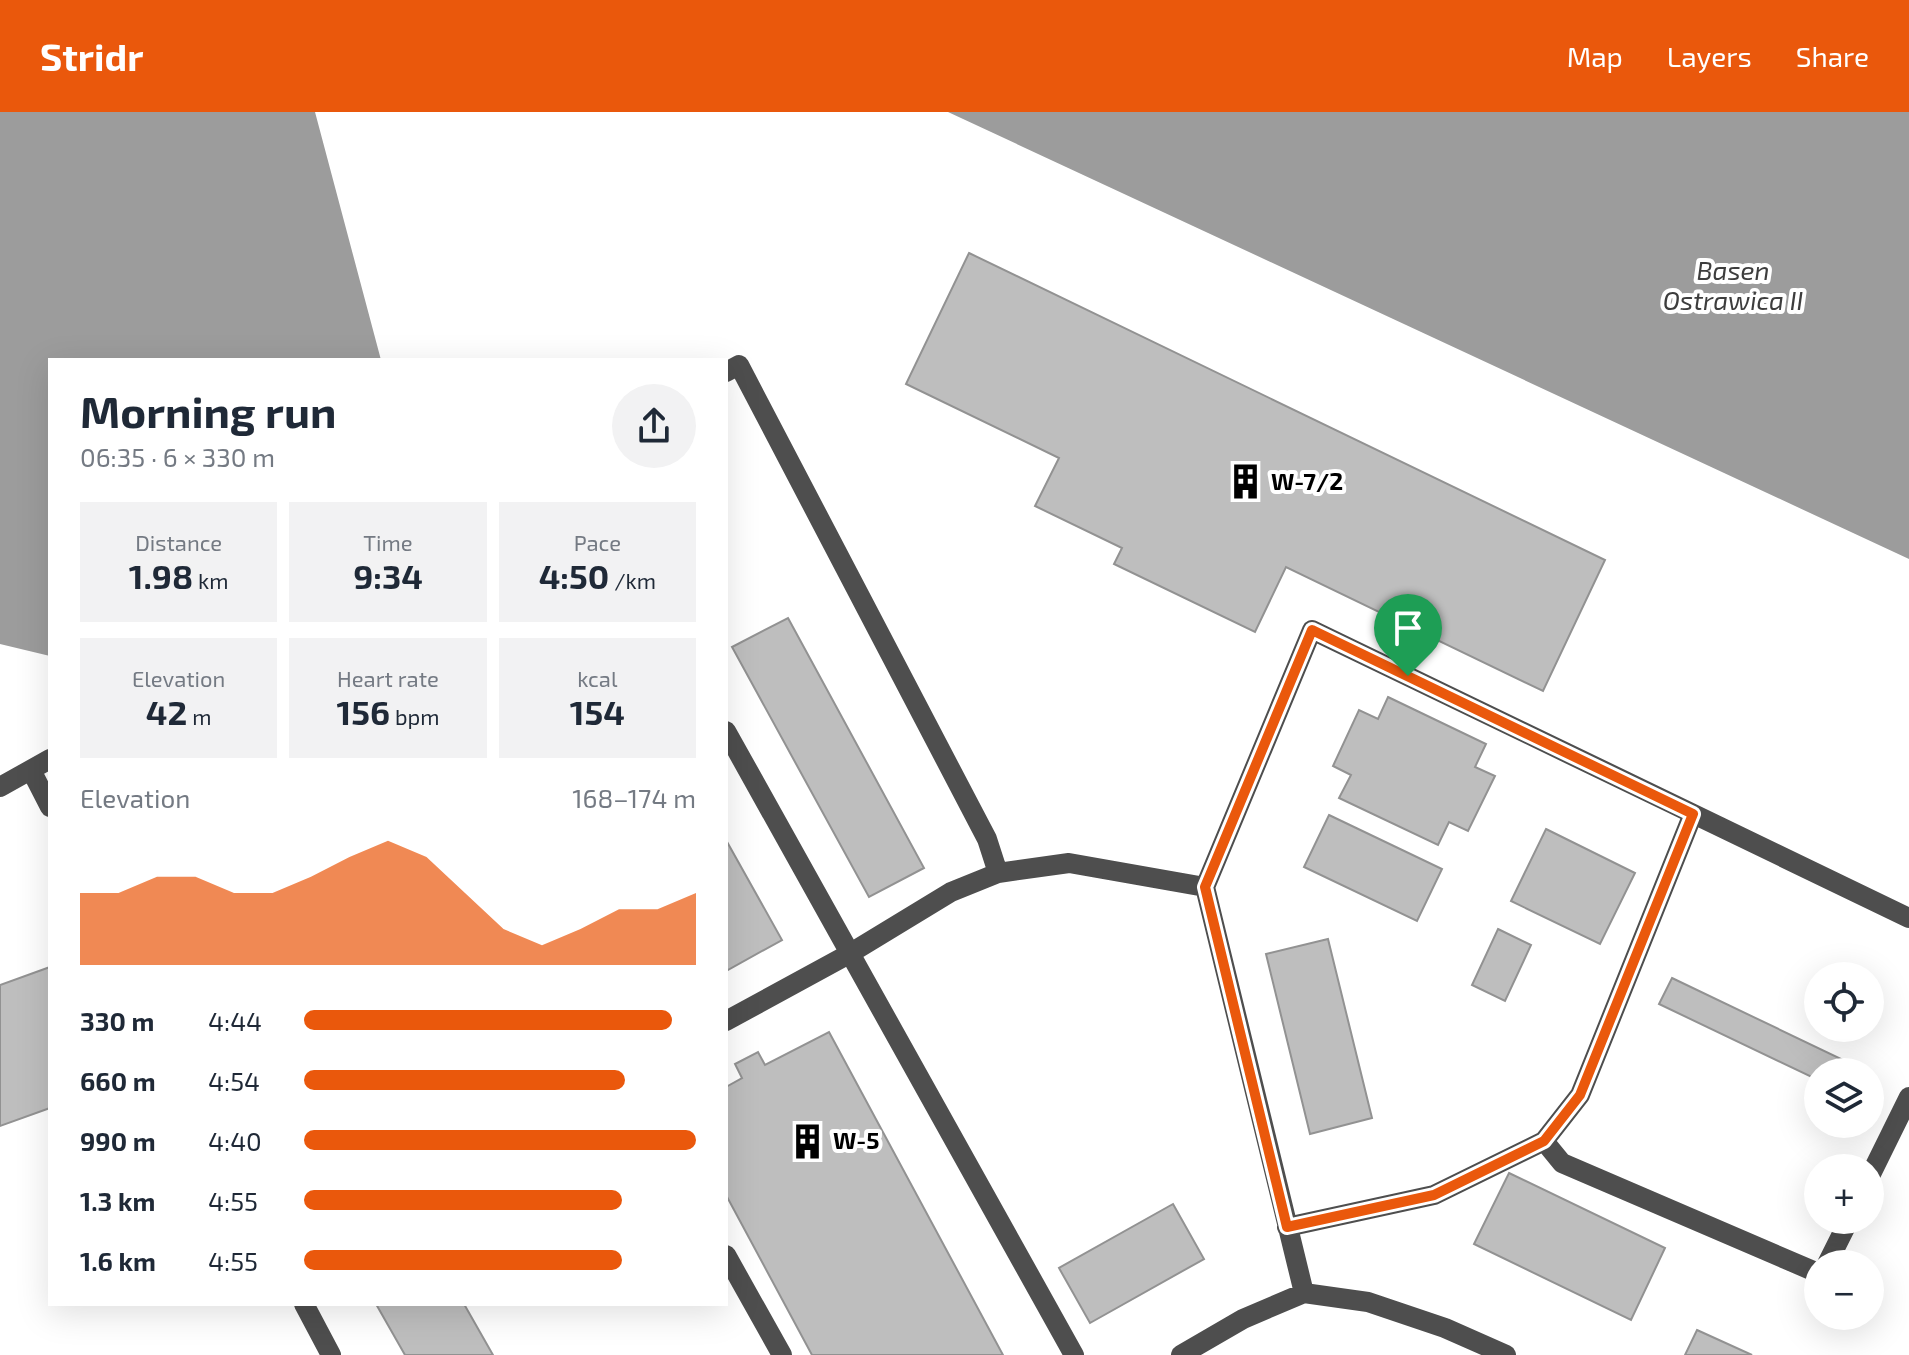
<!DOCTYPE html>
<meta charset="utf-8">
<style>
body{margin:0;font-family:"Exo 2",sans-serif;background:#f2f2f3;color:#1f2937;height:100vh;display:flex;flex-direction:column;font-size:30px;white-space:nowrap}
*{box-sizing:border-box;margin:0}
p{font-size:26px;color:#747a83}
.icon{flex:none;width:44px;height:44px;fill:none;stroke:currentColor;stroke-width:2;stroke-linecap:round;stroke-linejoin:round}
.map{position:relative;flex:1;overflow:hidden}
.details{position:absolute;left:48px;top:246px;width:680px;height:948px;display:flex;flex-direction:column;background:#fff;border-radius:0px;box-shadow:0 8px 32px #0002}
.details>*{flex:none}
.controls{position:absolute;left:1804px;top:850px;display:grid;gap:16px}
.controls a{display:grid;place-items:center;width:80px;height:80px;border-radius:50%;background:#fff;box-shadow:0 8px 32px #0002;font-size:40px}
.pin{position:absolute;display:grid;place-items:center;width:68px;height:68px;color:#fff;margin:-82px -34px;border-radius:50% 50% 50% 0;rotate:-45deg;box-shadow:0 0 8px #0007}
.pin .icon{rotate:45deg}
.round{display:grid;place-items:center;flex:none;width:84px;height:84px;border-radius:42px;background:#f2f2f3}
.overview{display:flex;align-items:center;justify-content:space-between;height:136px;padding:0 32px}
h1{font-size:44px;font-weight:700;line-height:60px}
.figures{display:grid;grid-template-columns:repeat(3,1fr);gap:12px;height:136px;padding:8px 32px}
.figures div{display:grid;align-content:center;border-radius:0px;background:#f2f2f3;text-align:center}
.figures b{font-size:34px;font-weight:700}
.figures small{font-size:22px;font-weight:400}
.figures p{font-size:22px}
.chart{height:224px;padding:16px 32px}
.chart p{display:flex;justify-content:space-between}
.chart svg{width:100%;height:144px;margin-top:8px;fill:#ea580c;opacity:.7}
ul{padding:0 32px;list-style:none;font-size:26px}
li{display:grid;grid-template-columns:128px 96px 1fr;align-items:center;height:60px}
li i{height:20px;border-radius:10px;background:#ea580c}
header{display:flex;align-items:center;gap:48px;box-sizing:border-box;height:112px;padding:0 40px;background:#ea580c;color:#fff}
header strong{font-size:38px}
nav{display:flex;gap:44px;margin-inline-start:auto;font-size:28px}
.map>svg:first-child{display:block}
.water{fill:#9c9c9c}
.building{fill:#bebebe;stroke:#929292;stroke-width:2}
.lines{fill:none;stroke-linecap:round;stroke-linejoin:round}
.minor{stroke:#4e4e4e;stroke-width:20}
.route-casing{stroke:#fff;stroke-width:16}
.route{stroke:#ea580c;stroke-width:10}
.labels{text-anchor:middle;stroke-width:8;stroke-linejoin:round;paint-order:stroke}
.poi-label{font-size:24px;font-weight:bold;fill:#000;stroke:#fff;text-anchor:start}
.water-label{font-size:26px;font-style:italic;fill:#3d3d3d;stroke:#fff}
</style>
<header>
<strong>Stridr</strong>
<nav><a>Map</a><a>Layers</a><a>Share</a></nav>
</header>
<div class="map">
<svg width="1909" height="1243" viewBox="0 0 1909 1243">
<rect width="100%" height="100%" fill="#fff"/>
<!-- water -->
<path class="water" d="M0,0h315l66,248h-331v296l-50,-12z
M948,0h961v447z"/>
<!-- building -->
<path class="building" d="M969,141l636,307 -62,131 -257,-124 -31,65 -141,-68 8,-16 -87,-42 24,-48 -153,-74z
M788,506l136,250 -55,29 -137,-250z
M1388,585l98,47 -11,23 20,9 -27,55 -19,-9 -11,23 -99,-47 12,-23 -18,-9 26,-56 19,9z
M1329,703l113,54 -25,52 -113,-54z
M1546,717l89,44 -35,71 -89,-43z
M726,728l56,100 -56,31z
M1498,817l33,16 -26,56 -33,-16z
M1328,827l44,179 -62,16 -44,-180z
M50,855v141l-50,18v-141z
M1672,866l190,91 -1,3h-43v8l-159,-76z
M829,920l174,323h-191l-86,-160v-108l16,-9 -7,-14 23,-12 7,13z
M1509,1061l156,75 -34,72 -157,-76z
M1173,1092l31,55 -114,64 -31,-55z
M376,1192h88l29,51h-88z
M1697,1218l55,25h-67z"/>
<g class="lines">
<!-- minor -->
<path class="minor" d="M726,260l13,-7 248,474 11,34
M726,619l348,624
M31,658l19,37
M0,675l50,-28
M726,909l123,-67 102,-62 47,-19 71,-10 136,24
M1544,1029l18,22 256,110
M1870,1064l39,-79
M1287,1115l147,-32 110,-54 36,-46 113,-281
M726,1143l56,100
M1827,1152l22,-44
M1304,1181l-99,-406 107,-257 597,288
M304,1192l27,51
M1181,1243l62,-36 61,-26 64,9 77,26 61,27"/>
</g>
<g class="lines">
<defs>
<path id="route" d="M1312,518l381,184 -113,281 -36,46 -110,54 -147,32 -82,-340z"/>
</defs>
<!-- route casing -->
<use href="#route" class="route-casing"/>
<!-- route -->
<use href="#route" class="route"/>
</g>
<!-- icons -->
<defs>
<symbol id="building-bare" viewBox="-9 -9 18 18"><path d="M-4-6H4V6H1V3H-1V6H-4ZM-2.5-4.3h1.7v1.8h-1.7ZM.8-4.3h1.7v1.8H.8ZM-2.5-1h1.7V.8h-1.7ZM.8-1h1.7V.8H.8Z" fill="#000" stroke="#fff" stroke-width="2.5" paint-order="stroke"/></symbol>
</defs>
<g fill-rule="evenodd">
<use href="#building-bare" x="1220" y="344" width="51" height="51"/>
<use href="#building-bare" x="782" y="1004" width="51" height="51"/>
</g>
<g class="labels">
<!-- poi labels -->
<g class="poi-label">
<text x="1271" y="378">W-7/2</text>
<text x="833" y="1037">W-5</text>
</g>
<!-- water labels -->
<g class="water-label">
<text x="1733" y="168">Basen<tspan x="1733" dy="30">Ostrawica II</tspan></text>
</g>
</g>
</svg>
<div class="controls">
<a><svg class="icon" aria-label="locate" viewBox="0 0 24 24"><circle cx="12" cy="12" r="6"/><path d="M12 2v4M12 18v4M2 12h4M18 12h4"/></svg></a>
<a><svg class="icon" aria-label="layers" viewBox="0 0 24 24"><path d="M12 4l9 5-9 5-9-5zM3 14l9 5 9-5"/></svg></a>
<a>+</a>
<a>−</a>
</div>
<div class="pin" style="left:1408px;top:564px;background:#1e9e55"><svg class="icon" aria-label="arrive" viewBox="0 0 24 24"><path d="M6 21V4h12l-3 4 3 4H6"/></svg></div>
<section class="details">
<div class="overview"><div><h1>Morning run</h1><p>06:35 · 6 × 330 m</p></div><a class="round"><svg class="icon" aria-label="share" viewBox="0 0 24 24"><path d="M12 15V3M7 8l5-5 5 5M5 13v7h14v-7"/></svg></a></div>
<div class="figures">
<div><p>Distance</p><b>1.98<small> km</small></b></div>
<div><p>Time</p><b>9:34</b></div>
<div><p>Pace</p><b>4:50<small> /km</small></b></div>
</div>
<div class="figures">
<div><p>Elevation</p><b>42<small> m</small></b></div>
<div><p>Heart rate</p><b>156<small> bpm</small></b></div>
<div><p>kcal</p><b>154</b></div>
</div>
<div class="chart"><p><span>Elevation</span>168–174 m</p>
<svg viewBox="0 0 160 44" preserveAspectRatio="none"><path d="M0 44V22L10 22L20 17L30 17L40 22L50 22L60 17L70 11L80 6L90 11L100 22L110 33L120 38L130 33L140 27L150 27L160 22V44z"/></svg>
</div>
<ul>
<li><b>330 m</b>4:44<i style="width:94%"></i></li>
<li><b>660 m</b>4:54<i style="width:82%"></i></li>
<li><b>990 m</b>4:40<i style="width:100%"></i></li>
<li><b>1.3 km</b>4:55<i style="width:81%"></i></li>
<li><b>1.6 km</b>4:55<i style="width:81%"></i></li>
</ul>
</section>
</div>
